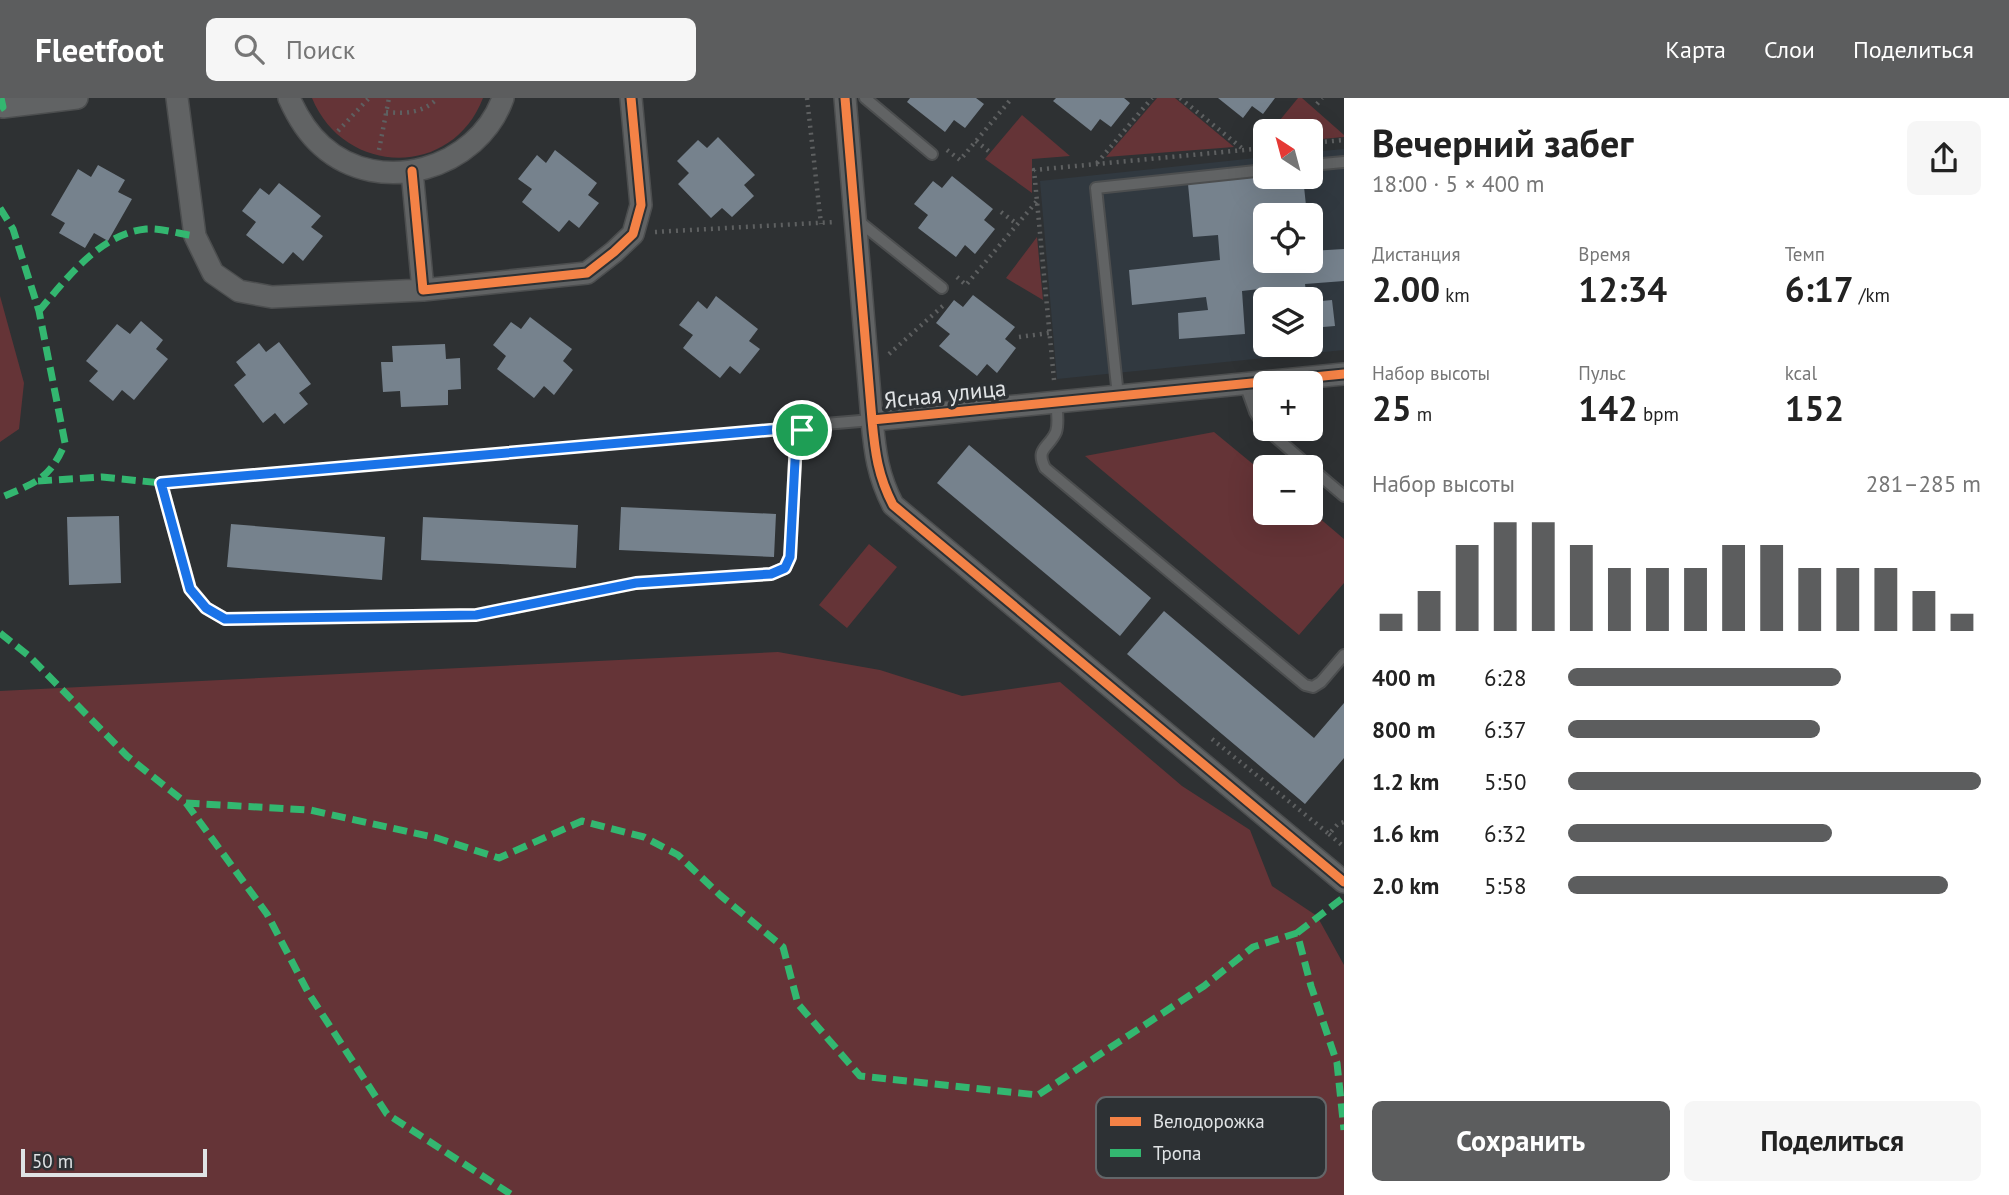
<!DOCTYPE html>
<html lang="ru">
<meta charset="utf-8">
<style>
body{margin:0;font-family:"PT Sans",sans-serif;background:#f6f6f6;color:#222;height:100vh;display:flex;flex-direction:column;font-size:26px;white-space:nowrap}
*{box-sizing:border-box;margin:0}
p{font-size:23px;color:#767676}
.icon{flex:none;width:38px;height:38px;fill:none;stroke:currentColor;stroke-width:2;stroke-linecap:round;stroke-linejoin:round}
.map{position:relative;flex:1;overflow:hidden}
.details{display:flex;flex-direction:column;background:#fff;width:665px}
.details>*{flex:none}
.needle{width:46px;rotate:324deg}
.buttons{position:absolute;left:1253px;top:21px;display:grid;gap:14px}
.buttons a{display:grid;place-items:center;width:70px;height:70px;border-radius:10px;background:#fff;box-shadow:0 7px 28px #0002;font-size:35px}
.scale{position:absolute;left:21px;bottom:18px;width:186px;box-sizing:border-box;padding-left:7px;border:4px solid #e0e3e5;border-top:0;font-size:19px;line-height:24px;white-space:nowrap;color:#e0e3e5;-webkit-text-stroke:5px #2d3134;paint-order:stroke}
.pin{position:absolute;display:grid;place-items:center;width:60px;height:60px;color:#fff;margin:-30px;border:4px solid #fff;border-radius:50%;box-shadow:0 2px 7px #0007}
.round{display:grid;place-items:center;flex:none;width:74px;height:74px;border-radius:10px;background:#f6f6f6}
.summary{display:flex;align-items:center;justify-content:space-between;height:119px;padding:0 28px}
h1{font-size:38px;font-weight:600;line-height:52px}
.metrics{display:grid;grid-template-columns:repeat(3,1fr);gap:10px;height:119px;padding:7px 28px}
.metrics div{display:grid;align-content:center}
.metrics b{font-size:35px;font-weight:600}
.metrics small{font-size:19px;font-weight:400}
.metrics p{font-size:19px}
.chart{height:196px;padding:14px 28px}
.chart p{display:flex;justify-content:space-between}
.chart svg{width:100%;height:126px;margin-top:7px;stroke:#5c5d5e;stroke-width:6}
.button{display:flex;gap:14px;margin-top:auto;padding:14px 28px}
.button a{flex:1;height:80px;border-radius:10px;background:#5c5d5e;color:#fff;font-size:28px;font-weight:600;line-height:80px;text-align:center}
.button a+a{background:#f6f6f6;color:#222}
ul{padding:0 28px;list-style:none;font-size:23px}
li{display:grid;grid-template-columns:112px 84px 1fr;align-items:center;height:52px}
li i{height:18px;border-radius:9px;background:#5c5d5e}
header{display:flex;align-items:center;gap:42px;box-sizing:border-box;height:98px;padding:0 35px;background:#5c5d5e;color:#fff}
header strong{font-size:33px}
nav{display:flex;gap:38px;margin-inline-start:auto;font-size:24px}
.search{width:490px;height:63px;background:#f6f6f6;display:flex;align-items:center;gap:18px;box-sizing:border-box;padding:0 24px;border-radius:10px;color:#767676;font-size:26px}
main{display:flex;flex:1;min-height:0}
.map>svg:first-child{display:block}
.built{fill:#313940;fill-rule:evenodd}
.green{fill:#653437}
.building{fill:#76828d}
.lines{fill:none;stroke-linecap:round;stroke-linejoin:round}
.lane-casing{stroke:#4c4e4f;stroke-width:14}
.street-casing{stroke:#4c4e4f;stroke-width:24}
.path{stroke:#5e6061;stroke-width:4.5;stroke-dasharray:2 5;stroke-linecap:butt}
.lane{stroke:#616364;stroke-width:10}
.street{stroke:#616364;stroke-width:21}
.quiet{stroke:#33b770;stroke-width:7;stroke-dasharray:14 7;stroke-linecap:butt}
.cycleway-casing{stroke:#2d3134;stroke-width:13}
.cycleway{stroke:#f48246;stroke-width:9}
.route-casing{stroke:#fff;stroke-width:14}
.route{stroke:#1a73e8;stroke-width:9}
.labels{text-anchor:middle;stroke-width:7;stroke-linejoin:round;paint-order:stroke}
.street-label{font-size:23px;fill:#e0e3e5;stroke:#2d3134}
.key{fill:#2d3134;stroke:#636669;stroke-width:2}
.key-label{font-size:19px;fill:#e0e3e5}
</style>
<header>
<strong>Fleetfoot</strong>
<div class="search"><svg class="icon" aria-label="search" viewBox="0 0 24 24"><circle cx="10" cy="10" r="6"/><path d="M15 15l6 6"/></svg>Поиск</div>
<nav><a>Карта</a><a>Слои</a><a>Поделиться</a></nav>
</header>
<main>
<div class="map">
<svg width="1344" height="1097" viewBox="0 0 1344 1097">
<rect width="100%" height="100%" fill="#2e3133"/>
<!-- built -->
<path class="built" d="M1344,51v201l-287,29 -17,-198 225,-24v20h46v-25zM1265,117h46v46h-46zM1265,201h46v46h-46z"/>
<!-- green -->
<path class="green" d="M312,0h171c-31,81 -139,78 -171,0z
M1157,0h18l59,49 -128,10z
M1298,0h4l42,37v2l-33,3v-9h-40z
M1022,17l48,41 -38,3v34l-47,-34z
M1037,139l6,63 -37,-22z
M0,198l24,87 -5,46 -19,13z
M1214,334l51,42v39l46,-2 33,28v44l-45,52 -214,-179z
M869,446l28,23 -50,61 -28,-23z
M778,554l102,18 82,26 98,-14 122,104 68,44 22,56 45,30 27,49v230h-1344v-504z"/>
<!-- building -->
<path class="building" d="M910,0h66l8,6 -19,24 -11,-8 -9,12 -38,-30z
M1056,0h68l6,5 -19,24 -11,-8 -9,12 -38,-30z
M1218,0h57l-12,16 -11,-8 -9,12z
M718,39l37,38 -11,10 10,11 -22,21 -10,-9 -11,10 -33,-34 11,-11 -12,-12 21,-21 9,8z
M555,52l42,33 -9,12 11,8 -20,25 -10,-8 -10,12 -37,-30 10,-13 -14,-10 19,-24 9,8z
M98,67l27,15 -7,12 14,7 -24,42 -14,-8 -9,15 -26,-15 6,-10 -14,-8 27,-46 13,8z
M952,78l41,33 -9,11 11,9 -20,25 -10,-9 -9,12 -38,-29 10,-13 -14,-11 19,-23 9,7z
M1265,78l38,1 4,38h-42v46h46v-10l33,-2v32l-39,3 2,15h-38l-1,-11 -26,3 3,43 -66,5 -1,-26 30,-3 -2,-13 -74,8 -3,-35 91,-10 -2,-25 -25,2 -5,-53z
M279,85l42,33 -10,11 12,9 -20,25 -10,-9 -10,12 -37,-29 10,-13 -14,-11 18,-23 9,7z
M973,197l42,32 -10,12 11,9 -19,25 -10,-9 -10,12 -38,-30 11,-12 -14,-11 18,-23 9,7z
M716,198l42,33 -9,12 11,8 -20,25 -10,-8 -10,12 -37,-30 10,-13 -14,-10 19,-24 9,8z
M1332,202l3,26 -24,2v-26z
M530,219l42,32 -9,12 10,9 -19,25 -10,-9 -10,12 -37,-29 9,-13 -13,-11 18,-23 10,7z
M141,223l22,19 -7,9 12,10 -34,41 -12,-10 -9,11 -24,-20 9,-10 -12,-10 31,-37 13,10z
M279,244l32,42 -12,9 9,11 -24,20 -9,-11 -12,10 -29,-38 12,-10 -10,-13 23,-19 7,9z
M445,246l1,15 14,-1 1,31 -13,1v15l-47,2 -1,-16 -17,1 -2,-30h12l-1,-16z
M969,347l182,153 -31,38 -183,-153z
M621,409l155,7 -2,43 -155,-7z
M119,418l2,67 -52,2 -2,-68z
M423,419l155,8 -2,43 -155,-8z
M231,426l154,13 -3,43 -155,-13z
M1164,513l150,127 30,-35v55l-39,46 -178,-150z"/>
<g class="lines">
<defs>
<path id="lane" d="M865,0l67,56
M1311,67l33,-3
M857,122l85,68
M1245,286l10,28 10,16
M1118,298l-22,-208 169,-18
M1056,304c1,9 3,21 0,30 -7,16 -21,16 -11,36l260,217 8,2 8,-5 23,-27
M1266,331l44,38
M1311,370l33,28
M161,385l29,105 16,20 19,11 251,-4 160,-32 135,-9 14,-6 5,-11 6,-115 6,-12 11,-5 59,-5"/>
<path id="street" d="M177,0l18,138 18,37 26,18 33,6 151,-7
M289,0c8,18 18,35 33,48 58,52 156,23 181,-48
M845,0l27,322 472,-46
M3,9l74,-9
M412,73l11,119 164,-17 27,-21 19,-18 8,-29 -10,-107
M872,322c3,33 6,56 21,85l451,377"/>
</defs>
<!-- lane casing -->
<use href="#lane" class="lane-casing"/>
<!-- street casing -->
<use href="#street" class="street-casing"/>
<!-- path -->
<path class="path" d="M807,0l14,126
M1180,0l63,51
M1317,6l5,-6
M386,14c20,2 37,1 52,-14
M338,33l31,-33
M976,43l15,12
M1311,45l33,-3
M379,52l10,-52
M947,52l13,10 52,-62
M1097,65l55,-65
M1001,114l16,12
M655,134l180,-10
M957,179l9,8 71,-84
M1019,239l30,-4
M889,256l56,-50
M1054,282l-20,-210 231,-22
M178,384l605,-53
M1212,641l117,95 9,-10 6,-2
M1329,736l15,13"/>
<!-- lane -->
<use href="#lane" class="lane"/>
<!-- street -->
<use href="#street" class="street"/>
<!-- quiet -->
<path class="quiet" d="M0,11l3,-2 -2,-9
M0,110l13,21 26,82 26,132c-15,37 -31,40 -65,55
M39,213c28,-33 61,-77 107,-82 15,-1 34,5 49,7
M38,383l64,-4 59,6
M0,535l29,23 98,100 59,47 124,7 127,28 62,20 83,-37 62,16 34,18 42,40 63,52 15,57 62,72 178,19 166,-109 49,-39 44,-14 14,53 26,77 7,67
M186,705l81,111 42,80 78,120 125,81
M1297,835l47,-36"/>
<defs>
<path id="cycleway" d="M845,0l27,322 472,-46
M412,73l11,119 164,-17 27,-21 19,-18 8,-29 -10,-107
M872,322c3,33 6,56 21,85l451,377"/>
</defs>
<!-- cycleway casing -->
<use href="#cycleway" class="cycleway-casing"/>
<!-- cycleway -->
<use href="#cycleway" class="cycleway"/>
</g>
<g class="lines">
<defs>
<path id="route" d="M782,331l20,1 -6,12 -6,115 -5,11 -14,6 -135,9 -160,32 -251,4 -19,-11 -16,-19 -29,-106z"/>
</defs>
<!-- route casing -->
<use href="#route" class="route-casing"/>
<!-- route -->
<use href="#route" class="route"/>
</g>
<g class="labels">
<!-- street labels -->
<g class="street-label">
<text transform="translate(945 296) rotate(-6)" y="8">Ясная улица</text>
</g>
</g>
<!-- legend -->
<rect x="1096" y="999" width="230" height="81" rx="10" class="key"/>
<rect x="1110" y="1019" width="31" height="9" fill="#f48246"/>
<rect x="1110" y="1051" width="31" height="8" fill="#33b770"/>
<g class="key-label">
<text x="1153" y="1030">Велодорожка</text>
<text x="1153" y="1062">Тропа</text>
</g>
</svg>
<div class="buttons">
<a><svg class="needle" viewBox="-14 -14 28 28"><path d="M0-13l5 13h-10z" fill="#e53935"/><path d="M0 13l5-13h-10z" fill="#767676"/></svg></a>
<a><svg class="icon" aria-label="locate" viewBox="0 0 24 24"><circle cx="12" cy="12" r="6"/><path d="M12 2v4M12 18v4M2 12h4M18 12h4"/></svg></a>
<a><svg class="icon" aria-label="layers" viewBox="0 0 24 24"><path d="M12 4l9 5-9 5-9-5zM3 14l9 5 9-5"/></svg></a>
<a>+</a>
<a>−</a>
</div>
<div class="scale">50 m</div>
<div class="pin" style="left:802px;top:332px;background:#1e9e55"><svg class="icon" aria-label="arrive" viewBox="0 0 24 24"><path d="M6 21V4h12l-3 4 3 4H6"/></svg></div>
</div>
<section class="details">
<div class="summary"><div><h1>Вечерний забег</h1><p>18:00 · 5 × 400 m</p></div><a class="round"><svg class="icon" aria-label="share" viewBox="0 0 24 24"><path d="M12 15V3M7 8l5-5 5 5M5 13v7h14v-7"/></svg></a></div>
<div class="metrics">
<div><p>Дистанция</p><b>2.00<small> km</small></b></div>
<div><p>Время</p><b>12:34</b></div>
<div><p>Темп</p><b>6:17<small> /km</small></b></div>
</div>
<div class="metrics">
<div><p>Набор высоты</p><b>25<small> m</small></b></div>
<div><p>Пульс</p><b>142<small> bpm</small></b></div>
<div><p>kcal</p><b>152</b></div>
</div>
<div class="chart"><p><span>Набор высоты</span>281–285 m</p>
<svg viewBox="0 0 160 44" preserveAspectRatio="none"><path d="M5 44V38M15 44V30M25 44V14M35 44V6M45 44V6M55 44V14M65 44V22M75 44V22M85 44V22M95 44V14M105 44V14M115 44V22M125 44V22M135 44V22M145 44V30M155 44V38"/></svg>
</div>
<ul>
<li><b>400 m</b>6:28<i style="width:66%"></i></li>
<li><b>800 m</b>6:37<i style="width:61%"></i></li>
<li><b>1.2 km</b>5:50<i style="width:100%"></i></li>
<li><b>1.6 km</b>6:32<i style="width:64%"></i></li>
<li><b>2.0 km</b>5:58<i style="width:92%"></i></li>
</ul>
<div class="button"><a>Сохранить</a><a>Поделиться</a></div>
</section>
</main>
